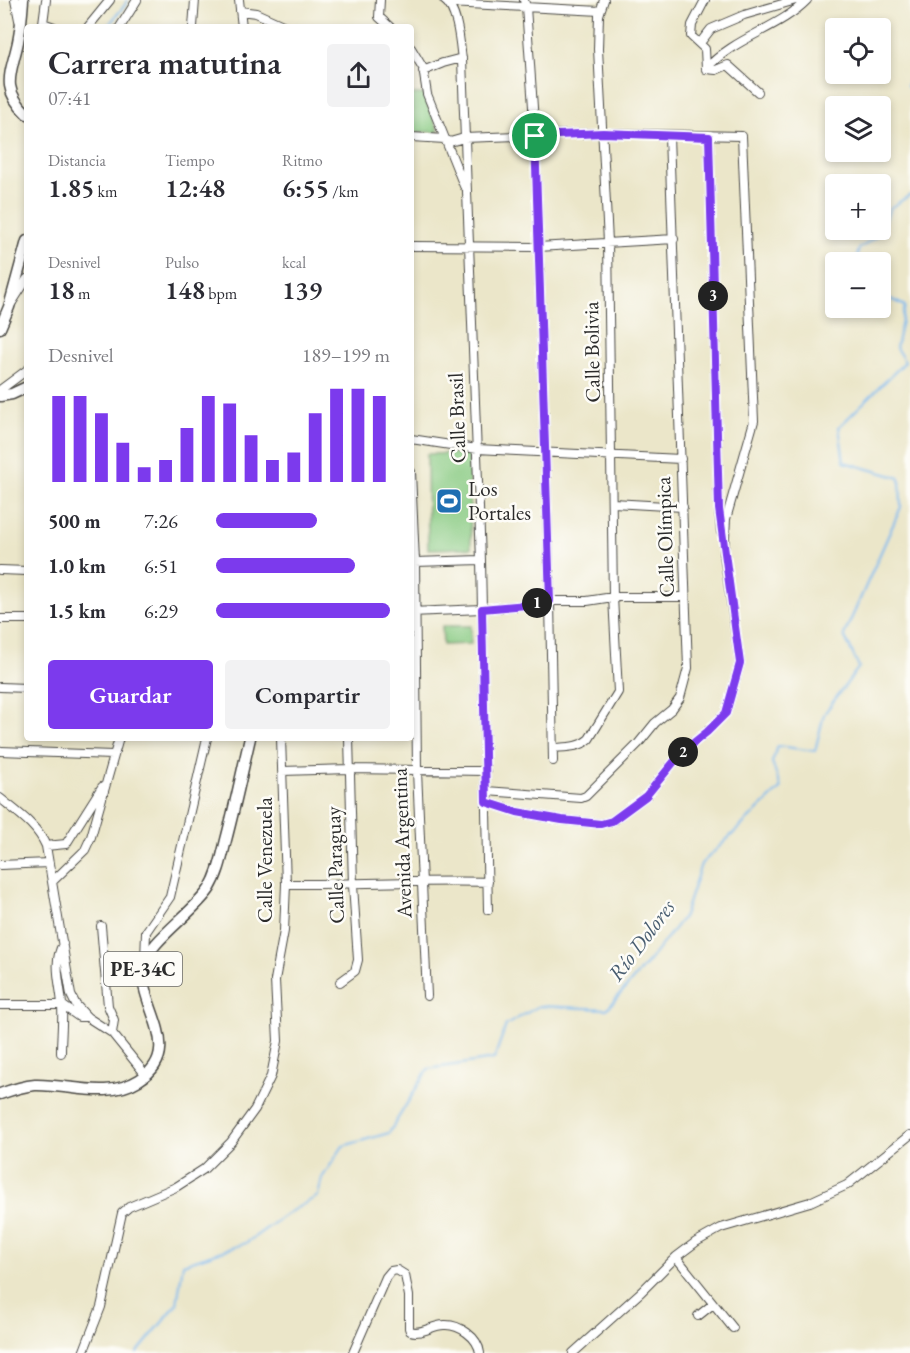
<!DOCTYPE html>
<html lang="es">
<meta charset="utf-8">
<style>
body{margin:0;font-family:"EB Garamond",serif;background:#f2f2f3;color:#2b2b33;height:100vh;display:flex;flex-direction:column;font-size:22px;white-space:nowrap}
*{box-sizing:border-box;margin:0}
p{font-size:20px;color:#7c7c81}
.icon{flex:none;width:33px;height:33px;fill:none;stroke:currentColor;stroke-width:2;stroke-linecap:round;stroke-linejoin:round}
.map{position:relative;flex:1;overflow:hidden}
.side{position:absolute;left:24px;top:24px;width:390px;height:717px;display:flex;flex-direction:column;background:#fff;border-radius:6px;box-shadow:0 3px 9px #0003}
.side>*{flex:none}
.fabs{position:absolute;left:825px;top:18px;display:grid;gap:12px}
.fabs a{display:grid;place-items:center;width:66px;height:66px;border-radius:6px;background:#fff;box-shadow:0 3px 9px #0003;font-size:30px}
.pin{position:absolute;display:grid;place-items:center;width:51px;height:51px;color:#fff;margin:-26px;border:3px solid #fff;border-radius:50%;box-shadow:0 2px 6px #0007}
.km{position:absolute;width:30px;height:30px;margin:-15px;border-radius:50%;background:#222;color:#fff;font-size:16px;line-height:30px;text-align:center}
.round{display:grid;place-items:center;flex:none;width:63px;height:63px;border-radius:6px;background:#f2f2f3}
.head{display:flex;align-items:center;justify-content:space-between;height:102px;padding:0 24px}
h1{font-size:33px;font-weight:600;line-height:45px}
.figures{display:grid;grid-template-columns:repeat(3,1fr);gap:9px;height:102px;padding:6px 24px}
.figures div{display:grid;align-content:center}
.figures b{font-size:26px;font-weight:600}
.figures small{font-size:16px;font-weight:400}
.figures p{font-size:16px}
.chart{height:168px;padding:12px 24px}
.chart p{display:flex;justify-content:space-between}
.chart svg{width:100%;height:108px;margin-top:6px;stroke:#7c3aed;stroke-width:6}
.cta{display:flex;gap:12px;margin-top:auto;padding:12px 24px}
.cta a{flex:1;height:69px;border-radius:6px;background:#7c3aed;color:#fff;font-size:24px;font-weight:600;line-height:69px;text-align:center}
.cta a+a{background:#f2f2f3;color:#2b2b33}
ul{padding:0 24px;list-style:none;font-size:20px}
li{display:grid;grid-template-columns:96px 72px 1fr;align-items:center;height:45px}
li i{height:15px;border-radius:8px;background:#7c3aed}
.map>svg:first-child{display:block}
.green{fill:#88ca82;stroke:#5a7a56;stroke-width:1.5}
.lines{fill:none;stroke-linecap:round;stroke-linejoin:round}
.stream{stroke:#7db9ef;stroke-width:2}
.minor-casing{stroke:#484743;stroke-width:10}
.major-casing{stroke:#484743;stroke-width:13}
.minor{stroke:#fff;stroke-width:8}
.major{stroke:#fff;stroke-width:10}
.route-casing{stroke:#fff;stroke-width:12}
.route{stroke:#7c3aed;stroke-width:8}
.labels{text-anchor:middle;stroke-width:5;stroke-linejoin:round;paint-order:stroke}
.shield{fill:#fdfcf7;stroke:#6a6a68;stroke-width:1.5}
.shield-label{font-size:20px;font-weight:bold;fill:#2b2b2b}
.street-label{font-size:21px;fill:#2b2b2b;stroke:#fdfcf7}
.poi-label{font-size:21px;fill:#2b2b2b;stroke:#fdfcf7;text-anchor:start}
.water-label{font-size:22px;font-style:italic;fill:#485d70;stroke:#fdfcf7}
</style>
<div class="map">
<svg width="910" height="1353" viewBox="0 0 910 1353">
<rect width="100%" height="100%" fill="#fdfcf7"/>
<filter id="ink" filterUnits="userSpaceOnUse"><feTurbulence type="fractalNoise" baseFrequency=".0167" numOctaves="2"/><feDisplacementMap in="SourceGraphic" scale="12" xChannelSelector="R" yChannelSelector="G"/><feConvolveMatrix kernelMatrix="1 2 1 2 8 2 1 2 1" color-interpolation-filters="sRGB"/></filter>
<filter id="wash" filterUnits="userSpaceOnUse"><feTurbulence type="fractalNoise" baseFrequency=".008" numOctaves="4" result="noise"/><feDisplacementMap in="SourceGraphic" scale="24" xChannelSelector="R" yChannelSelector="G"/><feGaussianBlur stdDeviation="1.35" result="paint"/><feColorMatrix in="noise" values="0 0 0 0 0 0 0 0 0 0 0 0 0 0 0 0 0 1.4 0 .05"/><feComposite in="paint" operator="in"/></filter>
<g filter="url(#wash)">
<rect width="100%" height="100%" fill="#ebe6c9"/>
<!-- green -->
<path class="green" d="M411,94h13l15,38h-28z
M469,453l2,95 -43,1 -1,-95z
M442,626h29v18l-28,1z"/>
<g class="lines">
<!-- stream -->
<path class="stream" d="M107,27l18,-22 2,-5
M910,76l-3,10 3,3
M855,262l4,-13 21,-15 10,-26 20,-13
M137,1353l40,-49 6,-40 63,-21 42,-30 30,-17 4,-18 21,-32 46,-13 39,-64 66,-10 12,-34 33,-19 68,3 42,-48 35,-45 17,-52 80,-76 -9,-26 6,-16 37,5 9,-37 35,-47 -15,-32 57,-128 -1,-29 -56,-16 -5,-35 66,-65 -9,-14 9,-42 -25,-12"/>
</g>
</g>
<g filter="url(#ink)">
<g class="lines">
<defs>
<path id="minor" d="M15,0l4,20
M46,0l-3,23 11,4
M239,0l3,27
M380,0l-1,17 11,10
M444,0c14,9 16,44 18,60l19,500 7,350
M524,0l2,7 9,129 15,465 3,160
M705,0l-13,25 -1,11 14,13 1,20 10,1 12,-5 30,27
M449,3l151,8
M240,11l16,2 31,14
M88,27l22,-27
M120,27l17,-27
M193,27l2,-27
M700,43l11,-14 33,-14 52,-15
M411,48l12,20 4,26 37,92
M706,69c27,-31 74,-41 101,-69
M423,71l20,-8 19,-5
M411,137l34,2 5,3 14,-4 139,-5 139,3 12,285 -28,98 -2,35 16,109 -14,50 -19,19 -25,20 -36,44 -34,25 -11,3 -39,-4 -45,-8 -31,-10
M709,137l10,372 2,23
M411,246l127,1 136,-8
M11,304l16,-25
M0,390l27,-20
M411,439l66,10 204,10
M411,472l4,90 2,209 10,225
M613,503l70,4
M415,562l66,-2
M0,570l27,1
M411,612l71,-3 45,-4 23,-4h37l26,-4h71
M0,619h27
M0,687l27,1
M553,748c14,-1 26,0 36,-9l29,-47 -5,-95 -5,-355 -10,-193 1,-34 5,-15
M0,751l113,4
M282,771l68,-2 136,2
M486,791l95,7 5,-2 52,-52 17,-21 17,-14 8,-11 8,-30 -19,-532
M0,798c18,15 37,27 46,48l25,149 5,10 11,12 25,16 34,42
M46,846l20,-2 36,-57
M0,865l49,-2
M53,881l32,-31 6,-13 28,-99
M286,884c68,1 134,-4 202,-2
M101,926l7,80 6,14 -2,13
M145,960l1,-28 24,-35 37,-159
M340,982l15,-11 3,-11 -5,-75 -4,-147
M0,1005h62l17,12h8
M61,1053c0,-16 2,-32 1,-48 -1,-20 -10,-42 1,-61
M676,1257l57,71
M698,1316l15,-12
M83,1353l18,-46 21,-94 7,-6 47,-20 28,-18 27,-27 24,-33 16,-33 7,-35 -3,-61 9,-49 2,-47 -5,-146
M353,1353l33,-76 5,-6 6,-1 8,5 4,21v32l1,3c12,4 22,-6 34,-6 15,-1 34,12 36,28
M573,1353l68,-61 35,-35 20,-15 25,-14 89,-26 37,-17 63,-50"/>
<path id="major" d="M23,0c-1,14 -2,28 -5,42 -7,32 -18,46 9,72
M0,328l9,-21 18,-66
M0,396l12,-2 15,-7
M0,1094c11,-4 24,-8 35,-9 35,-1 72,15 104,-5 48,-30 -1,-74 4,-113 3,-24 53,-56 67,-79 9,-15 12,-32 16,-48 9,-34 16,-68 24,-102"/>
</defs>
<!-- minor casing -->
<use href="#minor" class="minor-casing"/>
<!-- major casing -->
<use href="#major" class="major-casing"/>
<!-- minor -->
<use href="#minor" class="minor"/>
<!-- major -->
<use href="#major" class="major"/>
</g>
</g>
<g class="lines" filter="url(#ink)">
<defs>
<path id="route" d="M603,133l106,4 10,372 21,154 -14,50 -19,19 -25,20 -36,44 -34,25 -11,3 -39,-4 -45,-8 -31,-10 -4,-193 45,-4 23,-4 -15,-465z"/>
</defs>
<!-- route casing -->
<use href="#route" class="route-casing"/>
<!-- route -->
<use href="#route" class="route"/>
</g>
<!-- icons -->
<defs>
<symbol id="stadium-square" viewBox="-11 -11 22 22"><rect x="-9" y="-9" width="18" height="18" rx="4" fill="#1f6fb2" stroke="#fdfcf7"/><path d="M0-5a6.5 5 0 1 0 0 10a6.5 5 0 1 0 0-10ZM-3.5-1.8h7v3.6h-7Z" fill="#fff"/></symbol>
</defs>
<g fill-rule="evenodd">
<use href="#stadium-square" x="434" y="486" width="30" height="30"/>
</g>
<g class="labels">
<!-- shield labels -->
<rect class="shield" x="104" y="952" width="78" height="34" rx="4.5"/>
<g class="shield-label">
<text x="143" y="976">PE-34C</text>
</g>
<!-- street labels -->
<g class="street-label">
<text transform="translate(592 352) rotate(-91)" y="7">Calle Bolivia</text>
<text transform="translate(457 418) rotate(-92)" y="7">Calle Brasil</text>
<text transform="translate(665 537) rotate(-92)" y="7">Calle Olímpica</text>
<text transform="translate(402 843) rotate(-92)" y="7">Avenida Argentina</text>
<text transform="translate(265 860) rotate(-90)" y="7">Calle Venezuela</text>
<text transform="translate(335 865) rotate(-92)" y="7">Calle Paraguay</text>
</g>
<!-- poi labels -->
<g class="poi-label">
<text x="468" y="496">Los<tspan x="468" dy="24">Portales</tspan></text>
</g>
<!-- water labels -->
<g class="water-label">
<text transform="translate(641 940) rotate(-53)" y="8">Río Dolores</text>
</g>
</g>
</svg>
<div class="fabs">
<a><svg class="icon" aria-label="locate" viewBox="0 0 24 24"><circle cx="12" cy="12" r="6"/><path d="M12 2v4M12 18v4M2 12h4M18 12h4"/></svg></a>
<a><svg class="icon" aria-label="layers" viewBox="0 0 24 24"><path d="M12 4l9 5-9 5-9-5zM3 14l9 5 9-5"/></svg></a>
<a>+</a>
<a>−</a>
</div>
<div class="pin" style="left:535px;top:136px;background:#1e9e55"><svg class="icon" aria-label="arrive" viewBox="0 0 24 24"><path d="M6 21V4h12l-3 4 3 4H6"/></svg></div>
<b class="km" style="left:537px;top:603px">1</b>
<b class="km" style="left:683px;top:752px">2</b>
<b class="km" style="left:713px;top:296px">3</b>
<section class="side">
<div class="head"><div><h1>Carrera matutina</h1><p>07:41</p></div><a class="round"><svg class="icon" aria-label="share" viewBox="0 0 24 24"><path d="M12 15V3M7 8l5-5 5 5M5 13v7h14v-7"/></svg></a></div>
<div class="figures">
<div><p>Distancia</p><b>1.85<small> km</small></b></div>
<div><p>Tiempo</p><b>12:48</b></div>
<div><p>Ritmo</p><b>6:55<small> /km</small></b></div>
</div>
<div class="figures">
<div><p>Desnivel</p><b>18<small> m</small></b></div>
<div><p>Pulso</p><b>148<small> bpm</small></b></div>
<div><p>kcal</p><b>139</b></div>
</div>
<div class="chart"><p><span>Desnivel</span>189–199 m</p>
<svg viewBox="0 0 160 44" preserveAspectRatio="none"><path d="M5 44V9M15 44V9M25 44V16M35 44V28M45 44V38M55 44V35M65 44V22M75 44V9M85 44V12M95 44V25M105 44V35M115 44V32M125 44V16M135 44V6M145 44V6M155 44V9"/></svg>
</div>
<ul>
<li><b>500 m</b>7:26<i style="width:58%"></i></li>
<li><b>1.0 km</b>6:51<i style="width:80%"></i></li>
<li><b>1.5 km</b>6:29<i style="width:100%"></i></li>
</ul>
<div class="cta"><a>Guardar</a><a>Compartir</a></div>
</section>
</div>
